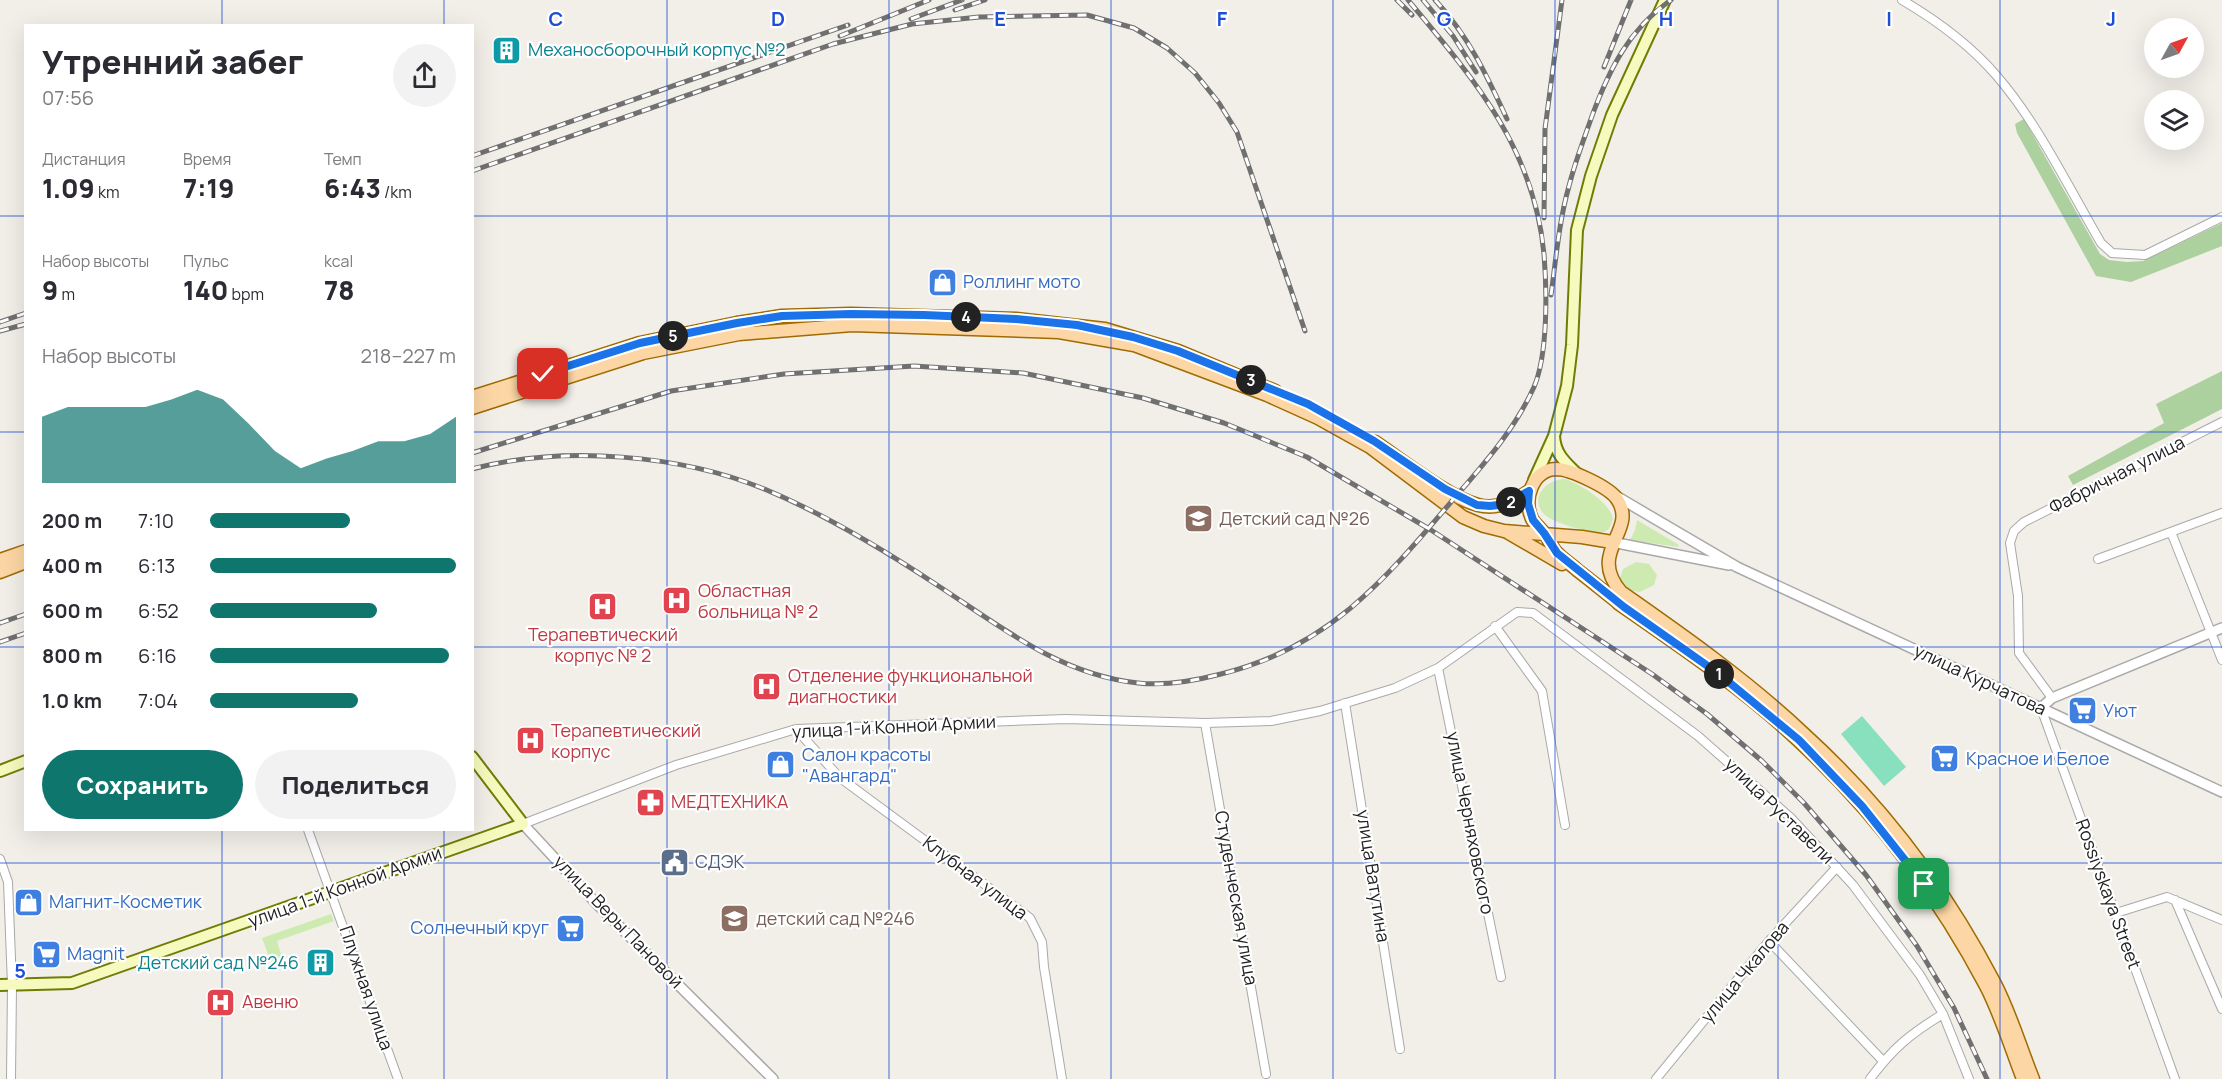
<!DOCTYPE html>
<html lang="ru">
<meta charset="utf-8">
<style>
body{margin:0;font-family:Manrope,sans-serif;background:#f2f2f3;color:#2b2b33;height:100vh;display:flex;flex-direction:column;font-size:22px;white-space:nowrap}
*{box-sizing:border-box;margin:0}
p{font-size:20px;color:#7c7c81}
.icon{flex:none;width:33px;height:33px;fill:none;stroke:currentColor;stroke-width:2;stroke-linecap:round;stroke-linejoin:round}
.map{position:relative;flex:1;overflow:hidden}
.details{position:absolute;left:24px;top:24px;width:450px;height:807px;display:flex;flex-direction:column;background:#fff;border-radius:0px;box-shadow:0 6px 24px #0002}
.details>*{flex:none}
.needle{width:39px;rotate:50deg}
.controls{position:absolute;left:2144px;top:18px;display:grid;gap:12px}
.controls a{display:grid;place-items:center;width:60px;height:60px;border-radius:50%;background:#fff;box-shadow:0 6px 24px #0002;font-size:30px}
.pin{position:absolute;display:grid;place-items:center;width:51px;height:51px;color:#fff;margin:-26px;border-radius:12px;box-shadow:0 3px 9px #0006}
.km{position:absolute;width:30px;height:30px;margin:-15px;border-radius:50%;background:#222;color:#fff;font-size:16px;line-height:30px;text-align:center}
.round{display:grid;place-items:center;flex:none;width:63px;height:63px;border-radius:32px;background:#f2f2f3}
.summary{display:flex;align-items:center;justify-content:space-between;height:102px;padding:0 18px}
h1{font-size:33px;font-weight:800;line-height:45px}
.metrics{display:grid;grid-template-columns:repeat(3,1fr);gap:9px;height:102px;padding:6px 18px}
.metrics div{display:grid;align-content:center}
.metrics b{font-size:26px;font-weight:800}
.metrics small{font-size:16px;font-weight:400}
.metrics p{font-size:16px}
.chart{height:168px;padding:12px 18px}
.chart p{display:flex;justify-content:space-between}
.chart svg{width:100%;height:108px;margin-top:6px;fill:#0f766e;opacity:.7}
.button{display:flex;gap:12px;margin-top:auto;padding:12px 18px}
.button a{flex:1;height:69px;border-radius:36px;background:#0f766e;color:#fff;font-size:24px;font-weight:800;line-height:69px;text-align:center}
.button a+a{background:#f2f2f3;color:#2b2b33}
ul{padding:0 18px;list-style:none;font-size:20px}
li{display:grid;grid-template-columns:96px 72px 1fr;align-items:center;height:45px}
li i{height:15px;border-radius:8px;background:#0f766e}
.map>svg:first-child{display:block}
.grass{fill:#cdebb0}
.forest{fill:#add19e}
.pitch{fill:#88e0be}
.lines{fill:none;stroke-linecap:round;stroke-linejoin:round}
.minor-casing{stroke:#a9a9a9;stroke-width:10}
.tertiary-casing{stroke:#a9a9a9;stroke-width:12}
.secondary-casing{stroke:#707d05;stroke-width:14}
.primary-casing{stroke:#a06b00;stroke-width:15}
.minor{stroke:#fff;stroke-width:8}
.tertiary{stroke:#fff;stroke-width:9}
.secondary{stroke:#f7fabf;stroke-width:10}
.primary{stroke:#fcd6a4;stroke-width:12}
.rail-casing{stroke:#707070;stroke-width:5}
.rail{stroke:#fff;stroke-width:3;stroke-dasharray:9;stroke-linecap:butt}
.route-casing{stroke:#fff;stroke-width:12}
.route{stroke:#1a73e8;stroke-width:8}
.grid{fill:none;stroke:#1d4ed8;stroke-width:1.5;stroke-opacity:0.55}
.labels{text-anchor:middle;stroke-width:4.5;stroke-linejoin:round;paint-order:stroke}
.culture-label{font-size:18px;fill:#0d838f;stroke:#fff;text-anchor:start}
.shop-label{font-size:18px;fill:#366cbe;stroke:#fff;text-anchor:start}
.street-label{font-size:18px;fill:#222;stroke:#fff}
.education-label{font-size:18px;fill:#785e54;stroke:#fff;text-anchor:start}
.health-label{font-size:18px;fill:#be3a42;stroke:#fff;text-anchor:start}
.service-label{font-size:18px;fill:#4e5e75;stroke:#fff;text-anchor:start}
.grid-label{font-size:20px;text-anchor:middle;font-weight:bold;fill:#1d4ed8;stroke:#fff;stroke-width:4.5;stroke-linejoin:round;paint-order:stroke}
</style>
<div class="map">
<svg width="2222" height="1079" viewBox="0 0 2222 1079">
<rect width="100%" height="100%" fill="#f2efe9"/>
<!-- grass -->
<path class="grass" d="M1565,479c15,5 45,23 48,40l-4,10c-3,2 -4,3 -9,4 -11,0 -50,-11 -57,-20 -14,-17 5,-34 22,-34z
M1637,520l42,25 -1,2 -48,-7 5,-10z
M1636,562l13,2 8,11 -3,10 -14,7 -12,-2 -8,-12 3,-9z
M331,914l3,7 -57,20 6,20 -11,4 -10,-27z"/>
<!-- forest -->
<path class="forest" d="M2024,119l76,135 9,6 18,2 16,-1 79,-38v23l-91,36 -35,-6 -79,-143 -2,-9z
M2222,371v38l-149,76 -5,-9 96,-53 -8,-19z"/>
<!-- pitch -->
<path class="pitch" d="M1862,716l44,51 -22,19 -43,-52z"/>
<g class="lines">
<defs>
<path id="minor" d="M1902,0c34,20 68,45 94,75 41,47 73,113 105,168l11,10 33,2 77,-38
M2171,532l51,128
M2098,559l124,-46
M1495,626l47,65 23,134
M1438,668l63,309
M2052,698l-33,-45 -1,-57 -8,-53 4,-12 10,-9 198,-100
M1345,703l55,346
M2041,708l134,371
M1205,723l61,351
M796,729l43,48 191,141 12,24 2,25 18,112
M523,824l153,-59 120,-36 270,-10 139,4 66,-2 49,-10 75,-23 43,-20 79,-56 16,1 165,123 93,82 62,67 67,90 23,39 26,65
M308,830l90,249
M0,859l8,23 4,103 -1,94
M2175,900l47,109
M2116,913l51,-16 55,23
M1769,941l114,120
M1656,1079l113,-138 68,-74
M1870,1079c23,-31 40,-45 73,-65"/>
<path id="tertiary" d="M1616,496l121,71 485,225
M1612,542l117,23
M2041,708l11,-10 170,-70
M523,824l73,79 177,176"/>
<path id="secondary" d="M1554,436c1,18 11,26 23,38
M1534,480l20,-44 13,-50 5,-41 5,-115 14,-54 21,-61 53,-115
M0,771l26,-10
M0,985l72,-2 451,-159 -51,-67"/>
<path id="primary" d="M472,397l168,-54 97,-20 45,-7 69,-2 165,5 89,10 73,22 97,40
M472,408l171,-55 96,-19 113,-9 207,7 75,13 133,50 51,23 52,29 93,70 21,9 20,5 78,6 30,5
M1375,442c27,18 73,55 103,63 19,5 36,-3 51,-14
M1507,532l55,32
M0,560l26,-9
M0,572l26,-10
M1618,603c62,43 126,86 181,138 75,70 139,154 187,245 15,29 25,62 37,93
M1624,607c-16,-12 -31,-25 -47,-37 -6,-6 -15,-11 -21,-18 -5,-6 -7,-13 -12,-19 -4,-5 -9,-9 -12,-14 -9,-19 0,-49 24,-50 14,0 53,18 61,30 22,32 -31,52 4,93 63,44 127,89 183,142 77,70 142,156 190,248 16,30 26,65 39,97"/>
</defs>
<!-- minor casing -->
<use href="#minor" class="minor-casing"/>
<!-- tertiary casing -->
<use href="#tertiary" class="tertiary-casing"/>
<!-- secondary casing -->
<use href="#secondary" class="secondary-casing"/>
<!-- primary casing -->
<use href="#primary" class="primary-casing"/>
<!-- minor -->
<use href="#minor" class="minor"/>
<!-- tertiary -->
<use href="#tertiary" class="tertiary"/>
<!-- secondary -->
<use href="#secondary" class="secondary"/>
<!-- primary -->
<use href="#primary" class="primary"/>
<defs>
<path id="rail" d="M1397,0l15,15
M1423,0l30,36 23,36
M1435,0c33,35 52,76 72,119
M955,10l30,-10
M911,19l51,-19
M840,36l89,-36
M1604,67l27,-67
M472,156l376,-131
M472,171l361,-127 79,-20 67,-7 108,-2 47,13 33,20 28,25 24,30 18,29 68,199
M1544,218l1,-89 17,-129
M1551,295c5,-36 8,-74 18,-109 6,-24 15,-47 23,-70 17,-46 37,-87 79,-116
M0,322l26,-9
M0,331l26,-7
M472,453l199,-62 113,-17 130,-8 109,7 120,25 81,25 83,34 124,73 221,144 55,40 55,47 42,42 62,72 51,71 37,62 33,71
M472,469c91,-24 210,-15 297,22 59,25 115,59 168,94 63,41 123,90 201,98 27,3 56,-2 83,-9 106,-26 162,-92 230,-172 31,-36 63,-71 83,-115 14,-33 13,-96 10,-133 -10,-106 -70,-175 -136,-254
M0,623l26,-9
M0,642l26,-9"/>
</defs>
<!-- rail casing -->
<use href="#rail" class="rail-casing"/>
<!-- rail -->
<use href="#rail" class="rail"/>
</g>
<g class="lines">
<defs>
<path id="route" d="M543,374l97,-31 97,-20 45,-7 69,-2 73,1 92,4 61,6 56,12 45,14 130,53 66,37 71,48 32,16 13,1 16,-2 23,-13 -1,13 5,16 11,13 13,20 67,54 95,67 80,66 63,66 62,78"/>
</defs>
<!-- route casing -->
<use href="#route" class="route-casing"/>
<!-- route -->
<use href="#route" class="route"/>
</g>
<!-- grid -->
<path class="grid" d="M222,0v26M444,0v26M667,0v1079M889,0v1079M1111,0v1079M1333,0v1079M1555,0v1079M1778,0v1079M2000,0v1079M0,216h26M472,216h1750M0,432h26M472,432h1750M0,647h26M472,647h1750M222,830v249M444,830v249M0,863h2222"/>
<!-- icons -->
<defs>
<symbol id="building-square" viewBox="-11 -11 22 22"><rect x="-9" y="-9" width="18" height="18" rx="4" fill="#0f9aa8" stroke="#fff"/><path d="M-4-6H4V6H1V3H-1V6H-4ZM-2.5-4.3h1.7v1.8h-1.7ZM.8-4.3h1.7v1.8H.8ZM-2.5-1h1.7V.8h-1.7ZM.8-1h1.7V.8H.8Z" fill="#fff"/></symbol>
<symbol id="shop-square" viewBox="-11 -11 22 22"><rect x="-9" y="-9" width="18" height="18" rx="4" fill="#3f7fe0" stroke="#fff"/><path d="M-5-2.5h2.3a2.7 3.5 0 0 1 5.4 0H5L5.5 6h-11ZM-1.5-2.5h3a1.5 2.3 0 0 0-3 0Z" fill="#fff"/></symbol>
<symbol id="school-square" viewBox="-11 -11 22 22"><rect x="-9" y="-9" width="18" height="18" rx="4" fill="#8d6e63" stroke="#fff"/><path d="M0-5L7-2L0 1L-7-2ZM-4 1L0 2.5L4 1V4Q0 6-4 4Z" fill="#fff"/></symbol>
<symbol id="hospital-square" viewBox="-11 -11 22 22"><rect x="-9" y="-9" width="18" height="18" rx="4" fill="#e0444e" stroke="#fff"/><path d="M-5-5h3v3.5h4V-5h3V5h-3V1.5h-4V5h-3Z" fill="#fff"/></symbol>
<symbol id="supermarket-square" viewBox="-11 -11 22 22"><rect x="-9" y="-9" width="18" height="18" rx="4" fill="#3f7fe0" stroke="#fff"/><path d="M-6-5.5h2.5l.6 2H6L4.5 2H-2.5L-4.4-4H-6ZM-1.5 3.2a1.3 1.3 0 1 0 .1 0ZM3 3.2a1.3 1.3 0 1 0 .1 0Z" fill="#fff"/></symbol>
<symbol id="pharmacy-square" viewBox="-11 -11 22 22"><rect x="-9" y="-9" width="18" height="18" rx="4" fill="#e0444e" stroke="#fff"/><path d="M-2-6h4v4h4v4h-4v4h-4v-4h-4v-4h4Z" fill="#fff"/></symbol>
<symbol id="civic-square" viewBox="-11 -11 22 22"><rect x="-9" y="-9" width="18" height="18" rx="4" fill="#5c6f8a" stroke="#fff"/><path d="M-.6-6.5H3V-4.5H.6V-3L4-1V1h2V6H-6V1h2V-1L-.6-3ZM-1.2 2.5V6h2.4V2.5Z" fill="#fff"/></symbol>
</defs>
<g fill-rule="evenodd">
<use href="#building-square" x="490" y="34" width="33" height="33"/>
<use href="#shop-square" x="926" y="266" width="33" height="33"/>
<use href="#school-square" x="1182" y="502" width="33" height="33"/>
<use href="#hospital-square" x="660" y="584" width="33" height="33"/>
<use href="#hospital-square" x="586" y="590" width="33" height="33"/>
<use href="#hospital-square" x="750" y="670" width="33" height="33"/>
<use href="#supermarket-square" x="2066" y="694" width="33" height="33"/>
<use href="#hospital-square" x="514" y="724" width="33" height="33"/>
<use href="#supermarket-square" x="1928" y="742" width="33" height="33"/>
<use href="#shop-square" x="764" y="748" width="33" height="33"/>
<use href="#pharmacy-square" x="634" y="786" width="33" height="33"/>
<use href="#civic-square" x="658" y="846" width="33" height="33"/>
<use href="#shop-square" x="12" y="886" width="33" height="33"/>
<use href="#school-square" x="718" y="902" width="33" height="33"/>
<use href="#supermarket-square" x="554" y="912" width="33" height="33"/>
<use href="#supermarket-square" x="30" y="938" width="33" height="33"/>
<use href="#building-square" x="304" y="946" width="33" height="33"/>
<use href="#hospital-square" x="204" y="986" width="33" height="33"/>
</g>
<g class="labels">
<!-- culture labels -->
<g class="culture-label">
<text x="528" y="56">Механосборочный корпус №2</text>
<text x="299" y="969" text-anchor="end">Детский сад №246</text>
</g>
<!-- shop labels -->
<g class="shop-label">
<text x="963" y="288">Роллинг мото</text>
<text x="2103" y="717">Уют</text>
<text x="802" y="761">Салон красоты<tspan x="802" dy="21">"Авангард"</tspan></text>
<text x="1966" y="765">Красное и Белое</text>
<text x="49" y="908">Магнит-Косметик</text>
<text x="549" y="934" text-anchor="end">Солнечный круг</text>
<text x="67" y="960">Magnit</text>
</g>
<!-- street labels -->
<g class="street-label">
<text transform="translate(2117 475) rotate(-27)" y="6">Фабричная улица</text>
<text transform="translate(1980 680) rotate(25)" y="6">улица Курчатова</text>
<text transform="translate(894 727) rotate(-3)" y="6">улица 1-й Конной Армии</text>
<text transform="translate(1779 811) rotate(44)" y="6">улица Руставели</text>
<text transform="translate(1470 823) rotate(79)" y="6">улица Черняховского</text>
<text transform="translate(1373 876) rotate(81)" y="6">улица Ватутина</text>
<text transform="translate(975 878) rotate(37)" y="6">Клубная улица</text>
<text transform="translate(345 887) rotate(-20)" y="6">улица 1-й Конной Армии</text>
<text transform="translate(2108 894) rotate(70)" y="6">Rossiyskaya Street</text>
<text transform="translate(1236 898) rotate(80)" y="6">Студенческая улица</text>
<text transform="translate(618 922) rotate(46)" y="6">улица Веры Пановой</text>
<text transform="translate(1745 972) rotate(-50)" y="6">улица Чкалова</text>
<text transform="translate(366 988) rotate(71)" y="6">Плужная улица</text>
</g>
<!-- education labels -->
<g class="education-label">
<text x="1219" y="525">Детский сад №26</text>
<text x="756" y="925">детский сад №246</text>
</g>
<!-- health labels -->
<g class="health-label">
<text x="698" y="597">Областная<tspan x="698" dy="21">больница № 2</tspan></text>
<text x="603" y="641" text-anchor="middle">Терапевтический<tspan x="603" dy="21">корпус № 2</tspan></text>
<text x="788" y="682">Отделение функциональной<tspan x="788" dy="21">диагностики</tspan></text>
<text x="551" y="737">Терапевтический<tspan x="551" dy="21">корпус</tspan></text>
<text x="671" y="808">МЕДТЕХНИКА</text>
<text x="242" y="1008">Авеню</text>
</g>
<!-- service labels -->
<g class="service-label">
<text x="695" y="868">СДЭК</text>
</g>
</g>
<g class="grid-label">
<text x="556" y="26">C</text>
<text x="778" y="26">D</text>
<text x="1000" y="26">E</text>
<text x="1222" y="26">F</text>
<text x="1444" y="26">G</text>
<text x="1666" y="26">H</text>
<text x="1889" y="26">I</text>
<text x="2111" y="26">J</text>
<text x="20" y="978">5</text>
</g>
</svg>
<div class="controls">
<a><svg class="needle" viewBox="-14 -14 28 28"><path d="M0-13l5 13h-10z" fill="#e53935"/><path d="M0 13l5-13h-10z" fill="#7c7c81"/></svg></a>
<a><svg class="icon" aria-label="layers" viewBox="0 0 24 24"><path d="M12 4l9 5-9 5-9-5zM3 14l9 5 9-5"/></svg></a>
</div>
<div class="pin" style="left:1924px;top:884px;background:#1e9e55"><svg class="icon" aria-label="arrive" viewBox="0 0 24 24"><path d="M6 21V4h12l-3 4 3 4H6"/></svg></div>
<div class="pin" style="left:543px;top:374px;background:#d93025"><svg class="icon" aria-label="check" viewBox="0 0 24 24"><path d="M5 12l5 5 9-10"/></svg></div>
<b class="km" style="left:1719px;top:674px">1</b>
<b class="km" style="left:1511px;top:502px">2</b>
<b class="km" style="left:1251px;top:380px">3</b>
<b class="km" style="left:966px;top:317px">4</b>
<b class="km" style="left:673px;top:336px">5</b>
<section class="details">
<div class="summary"><div><h1>Утренний забег</h1><p>07:56</p></div><a class="round"><svg class="icon" aria-label="share" viewBox="0 0 24 24"><path d="M12 15V3M7 8l5-5 5 5M5 13v7h14v-7"/></svg></a></div>
<div class="metrics">
<div><p>Дистанция</p><b>1.09<small> km</small></b></div>
<div><p>Время</p><b>7:19</b></div>
<div><p>Темп</p><b>6:43<small> /km</small></b></div>
</div>
<div class="metrics">
<div><p>Набор высоты</p><b>9<small> m</small></b></div>
<div><p>Пульс</p><b>140<small> bpm</small></b></div>
<div><p>kcal</p><b>78</b></div>
</div>
<div class="chart"><p><span>Набор высоты</span>218–227 m</p>
<svg viewBox="0 0 160 44" preserveAspectRatio="none"><path d="M0 44V17L10 13L20 13L30 13L40 13L50 10L60 6L70 10L80 20L90 31L100 38L110 34L120 31L130 27L140 27L150 24L160 17V44z"/></svg>
</div>
<ul>
<li><b>200 m</b>7:10<i style="width:57%"></i></li>
<li><b>400 m</b>6:13<i style="width:100%"></i></li>
<li><b>600 m</b>6:52<i style="width:68%"></i></li>
<li><b>800 m</b>6:16<i style="width:97%"></i></li>
<li><b>1.0 km</b>7:04<i style="width:60%"></i></li>
</ul>
<div class="button"><a>Сохранить</a><a>Поделиться</a></div>
</section>
</div>
